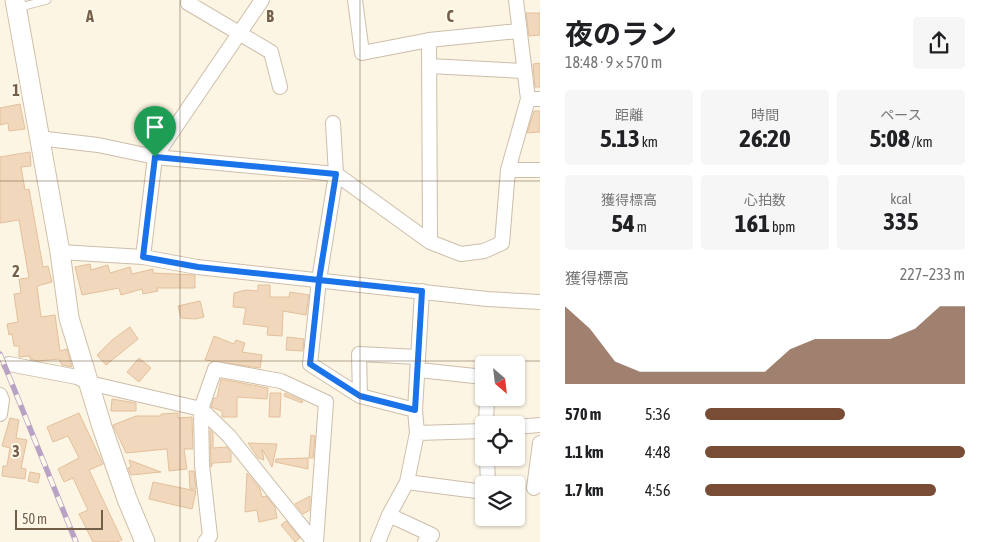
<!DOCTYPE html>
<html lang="ja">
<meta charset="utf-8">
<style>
body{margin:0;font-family:"Asap Condensed","Noto Sans JP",sans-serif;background:#f6f6f6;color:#202124;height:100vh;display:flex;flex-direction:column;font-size:19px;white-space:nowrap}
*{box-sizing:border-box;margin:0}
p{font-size:16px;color:#757577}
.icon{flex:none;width:28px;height:28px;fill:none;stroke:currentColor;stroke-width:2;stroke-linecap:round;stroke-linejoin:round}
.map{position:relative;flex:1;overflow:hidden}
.panel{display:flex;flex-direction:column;background:#fff;width:450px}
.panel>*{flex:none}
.needle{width:32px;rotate:152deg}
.buttons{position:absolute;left:475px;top:356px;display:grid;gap:10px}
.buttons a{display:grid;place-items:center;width:50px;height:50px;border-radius:5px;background:#fff;box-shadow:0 1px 4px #0004;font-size:25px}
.scale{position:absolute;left:15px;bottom:12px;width:88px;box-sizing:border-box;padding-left:5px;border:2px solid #735e4a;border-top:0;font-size:14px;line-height:18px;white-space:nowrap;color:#735e4a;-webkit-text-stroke:4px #fff9e9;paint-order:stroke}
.pin{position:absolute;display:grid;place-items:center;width:42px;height:42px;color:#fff;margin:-51px -21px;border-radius:50% 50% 50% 0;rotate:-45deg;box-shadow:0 0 5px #0007}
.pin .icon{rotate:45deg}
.round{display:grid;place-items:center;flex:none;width:52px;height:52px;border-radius:5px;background:#f6f6f6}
.head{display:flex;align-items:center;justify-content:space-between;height:85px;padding:0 25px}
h1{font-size:28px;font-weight:700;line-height:38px}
.figures{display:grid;grid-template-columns:repeat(3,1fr);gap:8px;height:85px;padding:5px 25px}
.figures div{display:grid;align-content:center;border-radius:5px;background:#f6f6f6;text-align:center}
.figures b{font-size:25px;font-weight:700}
.figures small{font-size:14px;font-weight:400}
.figures p{font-size:14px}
.chart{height:140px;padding:10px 25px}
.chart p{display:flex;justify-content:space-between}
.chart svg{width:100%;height:90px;margin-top:5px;fill:#784c35;opacity:.7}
ul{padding:0 25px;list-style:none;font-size:16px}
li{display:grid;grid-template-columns:80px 60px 1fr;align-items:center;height:38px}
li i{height:12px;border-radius:6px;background:#784c35}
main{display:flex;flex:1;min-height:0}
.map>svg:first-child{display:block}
.building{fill:#f1d7bb;stroke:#e3c09c}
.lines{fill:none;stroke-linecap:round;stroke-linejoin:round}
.lane-casing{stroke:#cdbeaa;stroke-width:9}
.street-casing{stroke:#cdbeaa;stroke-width:16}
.secondary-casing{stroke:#d0bfa8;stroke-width:21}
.lane{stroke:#fff;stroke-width:7}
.street{stroke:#fff;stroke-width:14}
.secondary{stroke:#fff;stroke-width:19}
.rail-casing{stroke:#b9a2c5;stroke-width:5.5}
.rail{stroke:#fff9e9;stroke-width:4;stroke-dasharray:11;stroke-linecap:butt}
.route-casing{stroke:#fff;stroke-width:10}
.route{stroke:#1a73e8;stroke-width:6}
.grid{fill:none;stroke:#735e4a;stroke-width:1;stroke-opacity:0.55}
.grid-label{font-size:16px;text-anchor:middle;font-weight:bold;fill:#735e4a;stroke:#fff9e9;stroke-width:4;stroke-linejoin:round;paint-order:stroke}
</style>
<main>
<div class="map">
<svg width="540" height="542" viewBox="0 0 540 542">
<rect width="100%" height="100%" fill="#fcf5e3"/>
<!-- building -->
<path class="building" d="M526,13h14v22l-11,1z
M540,63v24h-5l-2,-23z
M20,104l5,25 -16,2 -1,-8 -8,2v-17z
M534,111h6v21l-13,1z
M30,152l1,14 -10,1 4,23 4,-1 14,78 5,-1 4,16 -15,4 4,31 14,-2 5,36 7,-2 5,18 -10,-2 -3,-6 -22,2 -7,-2v-3l-11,1v-11h-5l-2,-12 -3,1 -2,-11 11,-2 -4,-28 7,-1 -2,-14 10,-1 -10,-58 -19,3v-66z
M90,264l1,6 17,-5 2,8 20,-6 2,7 21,-5v4l42,2v13h-38l1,3 -15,3 -1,-5 -21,6 -2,-7 -37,7 -7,-28z
M258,285h12v12h19l1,-5 19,3 -3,20 -23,-4 -1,25 -15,-1 1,-8 -25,-3 3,-16 -13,-1 1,-14 12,-3 12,1z
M200,301l4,16 -9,2 -14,-1 -3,-12z
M130,327l8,12 -32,26 -9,-10 15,-15z
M214,336l20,8 2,-4 9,3 -3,9 20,3 -2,13 -55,-8z
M287,337l17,2 -1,12 -17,-1z
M139,358l12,10 -12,14 -12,-10z
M221,379l47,9 -1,11 -30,-2v20h-15v-6l-11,-4 3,-9h3z
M270,393h11l-1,24h-11z
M285,393l18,8 -1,2 -18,-7z
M112,399l24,4v8h-25z
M79,413l24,51 -14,6 33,70 -5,2h-24l-14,-28 9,-4 -15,-32 -9,4 -6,-13 21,-11 -11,-22 -15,6 -6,-15z
M178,413v5l14,-1 1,32h-9l3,20 -18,2 -2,-22 -41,4 -13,-28 23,-9h25v-2z
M10,418l9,2 -3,18 11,2 -6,28 5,1 -1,10 -23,-3 1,-10h4l3,-18 -8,-2z
M210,430l3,3v15l14,-1 4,6v9l-18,1 -2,4z
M311,435l4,1 -2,22h-4z
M248,443l29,1 -5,23 -10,-18 2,11 -6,-2z
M308,458v11l-33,-7 1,-3z
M129,460l32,12 -30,3 -3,-7 3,-1z
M189,471h5l2,18h-6z
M30,472l10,2 -2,9 -10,-2z
M247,473l13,16 2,8 4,-1 9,11 2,11 -18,4 -2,-12 -12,2z
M153,482l43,9 -4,18 -43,-10z
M310,496v14l-7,4 -8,-10z
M286,521l14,17 -5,4 -14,-17z"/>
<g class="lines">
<defs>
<path id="lane" d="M17,8l30,-8"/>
<path id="street" d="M191,0l-3,3 83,49 9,35
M355,0l7,53 67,-13 89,-9
M516,0l12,99h12
M429,40l1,202
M429,66l95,5
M528,99l-20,71h32
M333,123l3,51 -17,106 -9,84 50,32 55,14
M38,138l60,7 57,12 107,-157
M60,252l83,5 54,10 290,32 53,3
M143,257l12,-100 181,17 94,68 31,12 23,-3 18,-8 6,-73
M422,291l-7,119 2,23 67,-2
M9,364l68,13 12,6 112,26 28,27 85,106
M419,370l65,7
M0,395l2,5 -2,14
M360,396l-1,-42 59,3
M486,425l1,-27
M516,427l24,-2
M487,458l1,27
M407,482l77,10
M534,488l6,-45
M389,515l43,20 -7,7
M205,542l5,-6 -8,-71 -1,-56 14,-40 66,12 45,21 -10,140
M378,542l11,-27 18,-33 10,-49"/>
<path id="secondary" d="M15,0l45,252 9,66 33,109 25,72 18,43"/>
</defs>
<!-- lane casing -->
<use href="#lane" class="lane-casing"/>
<!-- street casing -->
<use href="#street" class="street-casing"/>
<!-- secondary casing -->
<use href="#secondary" class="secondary-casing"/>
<!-- lane -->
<use href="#lane" class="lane"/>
<!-- street -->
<use href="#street" class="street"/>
<!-- secondary -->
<use href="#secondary" class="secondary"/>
<defs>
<path id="rail" d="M0,354l76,188"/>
</defs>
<!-- rail casing -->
<use href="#rail" class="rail-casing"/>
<!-- rail -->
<use href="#rail" class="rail"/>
</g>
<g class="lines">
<defs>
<path id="route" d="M155,157l-12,100 55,10 121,13 -9,84 50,32 55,14 7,-119 -103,-11 17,-106 -181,-17"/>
</defs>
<!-- route casing -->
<use href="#route" class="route-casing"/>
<!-- route -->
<use href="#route" class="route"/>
</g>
<!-- grid -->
<path class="grid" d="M180,0v542M360,0v542M0,181h540M0,361h540"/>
<g class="grid-label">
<text x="90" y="22">A</text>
<text x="270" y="22">B</text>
<text x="450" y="22">C</text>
<text x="16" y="96">1</text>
<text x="16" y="277">2</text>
<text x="16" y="457">3</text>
</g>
</svg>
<div class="buttons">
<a><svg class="needle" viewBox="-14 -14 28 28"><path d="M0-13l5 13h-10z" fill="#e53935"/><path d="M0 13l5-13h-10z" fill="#757577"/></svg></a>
<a><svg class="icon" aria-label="locate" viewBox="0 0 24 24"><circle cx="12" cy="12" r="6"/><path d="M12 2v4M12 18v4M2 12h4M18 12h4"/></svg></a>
<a><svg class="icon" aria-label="layers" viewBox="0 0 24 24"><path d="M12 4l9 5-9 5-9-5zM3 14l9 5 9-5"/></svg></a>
</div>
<div class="scale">50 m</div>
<div class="pin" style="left:155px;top:157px;background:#1e9e55"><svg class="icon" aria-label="arrive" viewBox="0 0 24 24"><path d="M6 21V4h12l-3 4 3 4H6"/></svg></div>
</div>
<section class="panel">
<div class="head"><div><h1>夜のラン</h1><p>18:48 · 9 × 570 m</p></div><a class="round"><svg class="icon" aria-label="share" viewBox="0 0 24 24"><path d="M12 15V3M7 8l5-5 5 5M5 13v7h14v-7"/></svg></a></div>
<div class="figures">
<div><p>距離</p><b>5.13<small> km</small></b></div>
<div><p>時間</p><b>26:20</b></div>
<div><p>ペース</p><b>5:08<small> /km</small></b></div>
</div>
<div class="figures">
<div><p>獲得標高</p><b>54<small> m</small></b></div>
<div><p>心拍数</p><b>161<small> bpm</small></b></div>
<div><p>kcal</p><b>335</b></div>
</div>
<div class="chart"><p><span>獲得標高</span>227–233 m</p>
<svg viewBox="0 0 160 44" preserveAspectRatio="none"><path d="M0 44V6L10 17L20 33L30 38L40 38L50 38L60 38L70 38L80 38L90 27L100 22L110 22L120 22L130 22L140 17L150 6L160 6V44z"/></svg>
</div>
<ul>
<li><b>570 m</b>5:36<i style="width:54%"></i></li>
<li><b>1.1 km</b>4:48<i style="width:100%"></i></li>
<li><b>1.7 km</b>4:56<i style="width:89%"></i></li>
</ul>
</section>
</main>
